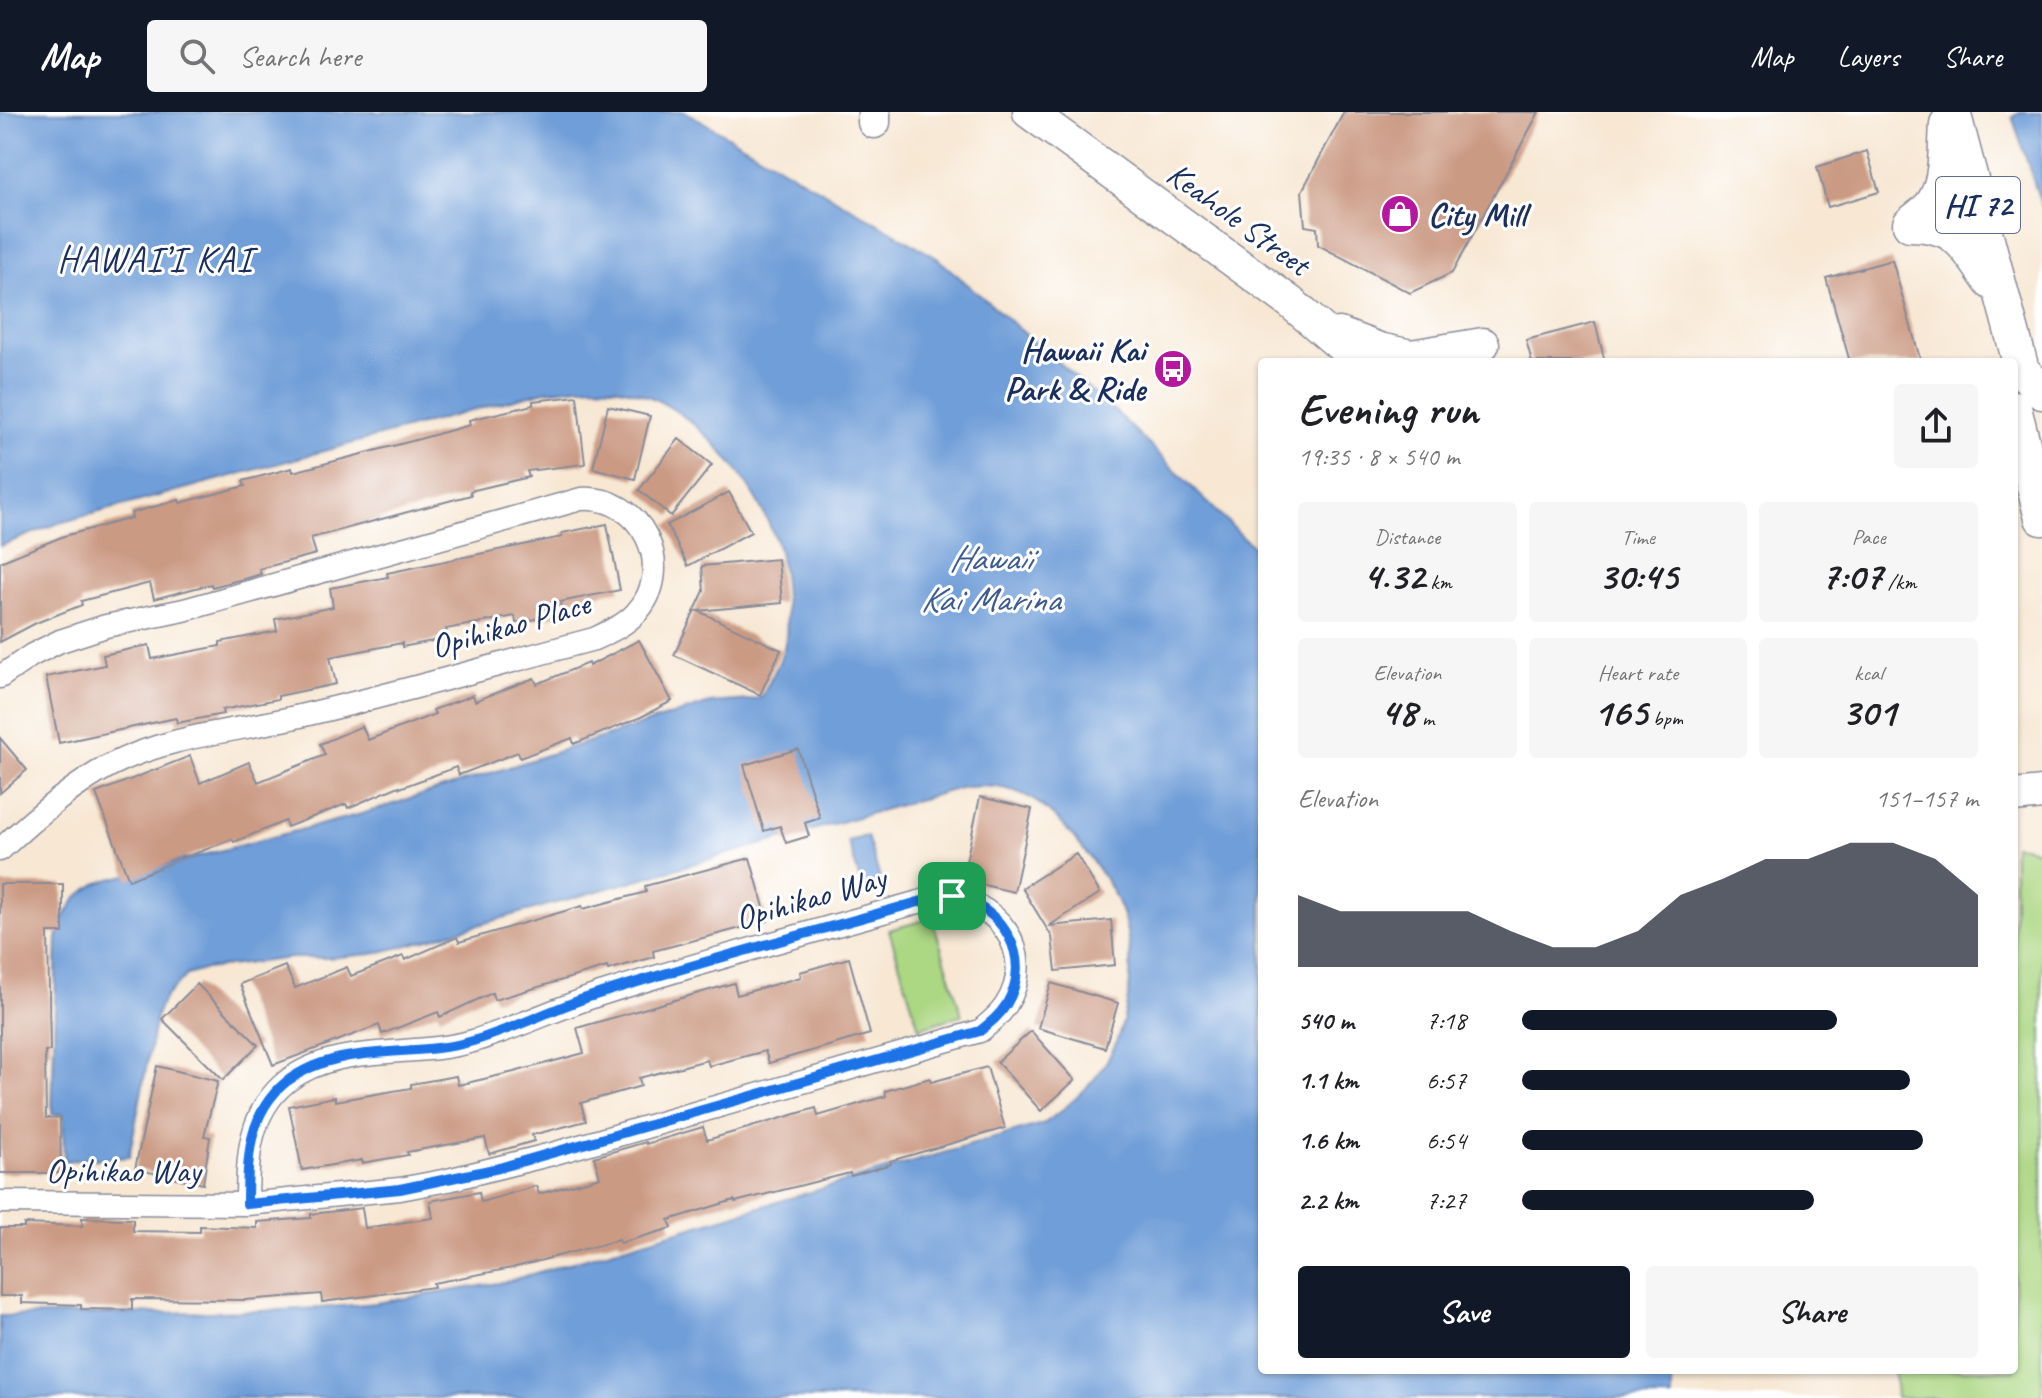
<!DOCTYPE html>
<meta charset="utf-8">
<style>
body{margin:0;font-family:Caveat,sans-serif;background:#f6f6f6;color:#202124;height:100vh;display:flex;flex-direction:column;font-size:30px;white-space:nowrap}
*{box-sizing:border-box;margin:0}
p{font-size:26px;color:#757577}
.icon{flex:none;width:44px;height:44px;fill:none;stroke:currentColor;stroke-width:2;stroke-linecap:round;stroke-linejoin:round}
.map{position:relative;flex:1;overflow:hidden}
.details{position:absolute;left:1258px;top:246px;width:760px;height:1016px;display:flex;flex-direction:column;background:#fff;border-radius:8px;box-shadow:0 2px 6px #0004}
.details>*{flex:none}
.pin{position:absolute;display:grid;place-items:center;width:68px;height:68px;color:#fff;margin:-34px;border-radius:16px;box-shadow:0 4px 12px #0006}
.round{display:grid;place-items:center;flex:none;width:84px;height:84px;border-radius:8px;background:#f6f6f6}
.head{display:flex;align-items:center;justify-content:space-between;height:136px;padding:0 40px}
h1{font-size:44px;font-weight:700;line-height:60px}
.stats{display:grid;grid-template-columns:repeat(3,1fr);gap:12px;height:136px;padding:8px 40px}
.stats div{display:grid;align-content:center;border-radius:8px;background:#f6f6f6;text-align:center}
.stats b{font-size:40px;font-weight:700}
.stats small{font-size:22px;font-weight:400}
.stats p{font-size:22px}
.chart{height:224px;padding:16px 40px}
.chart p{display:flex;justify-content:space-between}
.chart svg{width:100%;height:144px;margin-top:8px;fill:#111827;opacity:.7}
.action{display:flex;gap:16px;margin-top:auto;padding:16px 40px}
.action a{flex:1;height:92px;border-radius:8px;background:#111827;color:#fff;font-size:32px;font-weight:700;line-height:92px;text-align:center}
.action a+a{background:#f6f6f6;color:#202124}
ul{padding:0 40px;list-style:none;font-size:26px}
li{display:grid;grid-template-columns:128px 96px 1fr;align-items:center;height:60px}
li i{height:20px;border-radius:10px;background:#111827}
header{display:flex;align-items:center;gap:48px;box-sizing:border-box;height:112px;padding:0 40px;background:#111827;color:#fff}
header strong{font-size:38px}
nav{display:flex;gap:44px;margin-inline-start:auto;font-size:28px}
.search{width:560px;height:72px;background:#f6f6f6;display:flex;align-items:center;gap:20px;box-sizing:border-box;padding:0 28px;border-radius:8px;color:#757577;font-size:30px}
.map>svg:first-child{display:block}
.green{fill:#acd783;stroke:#648370;stroke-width:2}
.water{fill:#6f9ed8;stroke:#45669b;stroke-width:2}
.building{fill:#cb9a83}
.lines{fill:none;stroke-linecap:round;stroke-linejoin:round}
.street-casing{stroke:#898b98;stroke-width:25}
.secondary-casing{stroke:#898b98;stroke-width:35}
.primary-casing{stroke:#898b98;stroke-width:37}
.street{stroke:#fff;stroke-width:22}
.secondary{stroke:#fff;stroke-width:32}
.primary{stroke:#fff;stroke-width:34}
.route-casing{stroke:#fff;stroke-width:16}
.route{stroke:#1a73e8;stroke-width:10}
.labels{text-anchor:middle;stroke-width:6;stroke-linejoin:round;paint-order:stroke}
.shield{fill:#fff;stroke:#5f6d8e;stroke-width:2}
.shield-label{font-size:32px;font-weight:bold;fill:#1b2f5e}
.poi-label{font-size:34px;font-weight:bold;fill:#1b2f5e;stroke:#fff;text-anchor:start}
.street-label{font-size:34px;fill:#1b2f5e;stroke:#fff}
.neighbourhood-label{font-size:36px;letter-spacing:2px;fill:#1b2f5e;stroke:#fff}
.water-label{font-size:36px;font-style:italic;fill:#3d5b8f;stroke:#fff}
</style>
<header>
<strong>Map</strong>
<div class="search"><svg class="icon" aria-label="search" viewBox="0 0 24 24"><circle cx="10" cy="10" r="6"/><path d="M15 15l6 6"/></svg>Search here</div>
<nav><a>Map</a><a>Layers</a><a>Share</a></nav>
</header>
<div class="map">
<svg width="2042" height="1286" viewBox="0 0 2042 1286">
<rect width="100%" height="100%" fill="#fff"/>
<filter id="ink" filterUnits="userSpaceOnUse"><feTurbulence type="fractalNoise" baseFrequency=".0125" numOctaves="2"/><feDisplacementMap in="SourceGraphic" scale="16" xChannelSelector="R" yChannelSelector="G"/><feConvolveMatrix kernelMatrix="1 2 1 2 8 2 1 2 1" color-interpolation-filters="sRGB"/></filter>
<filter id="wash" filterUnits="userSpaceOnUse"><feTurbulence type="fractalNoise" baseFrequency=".006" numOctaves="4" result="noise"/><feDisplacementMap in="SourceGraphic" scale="32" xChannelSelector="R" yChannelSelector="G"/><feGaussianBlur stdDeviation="1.8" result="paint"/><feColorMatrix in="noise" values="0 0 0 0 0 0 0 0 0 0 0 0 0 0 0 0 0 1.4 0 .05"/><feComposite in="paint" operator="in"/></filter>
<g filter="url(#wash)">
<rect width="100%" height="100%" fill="#f7e7d3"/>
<!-- green -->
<path class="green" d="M2014,733l10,1 18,7v545h-146l-2,-28h120z
M932,806l30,97 -43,13 -30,-98z"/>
<!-- water -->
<path class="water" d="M0,0h686l251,146 181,156 144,142v814h410v28h-1672v-82l260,-5 60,-3 56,-5 129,-21 540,-159c20,-15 39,-30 54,-50 33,-44 42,-125 17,-174 -10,-22 -26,-42 -41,-60 -34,-41 -61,-59 -115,-51l-559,159 -29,7 -44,4h-38l-84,11 -19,6 -22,22 -8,15 -28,145 -65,4 -1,-46 -11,-1 5,-175 4,-17 16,-25 19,-13 11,-4 258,-67 345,-110 41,-3 11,-3c7,-15 16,-30 21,-45 5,-16 4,-37 2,-54 -1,-20 -3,-41 -10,-60 -24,-61 -83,-136 -151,-149 -25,-6 -53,-1 -79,2l-486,132 -59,23z
M2020,0h22v95l-30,-91z
M867,724l14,45 -19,6 -14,-46z"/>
<g id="blocks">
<!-- building -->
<path class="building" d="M1344,0h195l-87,161 -42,20 -92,-48 -1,-17 -12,-2 -3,-35z
M1867,39l12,41 -51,15 -11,-40z
M1892,148l29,102h-71l-24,-84z
M1595,210l10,40h-73l-6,-22z
M577,284l8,68 -58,7 2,6 -59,14 1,4 -160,43 5,16 -57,15 2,5 -10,3 -39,10 -1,-3 -57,15 -4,-16 -69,18 1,4 -46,18 -36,19v-80l64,-26 68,-18 -1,-5 48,-13 1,3 65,-17 -2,-5 49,-13 1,4 119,-31 58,-16 -1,-5 64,-15v-4z
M608,294l42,10 -15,63 -42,-11z
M679,327l33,26 -41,51 -32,-26z
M729,380l22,40 -63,34 -21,-41z
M607,412l13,66 -60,12 2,12 -46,9 -1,-7 -69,13 2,9 -46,9v-4l-72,14 6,27 -58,12v3l-56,11 1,4 -46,9 -1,-5 -117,25 -13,-66 59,-12 -2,-10 46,-10 3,14 68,-13v-4l57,-11 -2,-12 58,-12 -3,-19 58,-11 -1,-4 175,-36v-4z
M778,447l4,44 -84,8 83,39 -21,45 -86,-40 30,-64 -2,-25z
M639,528l33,61 -31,16 -67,27 -2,-6 -52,20 -2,-6 -59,23 -3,-8 -56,21 -1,-2 -51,22 -2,-4 -59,23 -2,-6 -51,21 -2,-3 -103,41 -33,-87 94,-37 10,27 49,-21 9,20 67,-27 -5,-11 42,-18 6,14 67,-26 -2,-4 40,-15 2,6 59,-23 3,6 51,-21 1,3z
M0,626l27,32 -27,23z
M798,637l22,69 -15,5 4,13 -23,7 -6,-17 -16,5 -20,-66z
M980,685l52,12 -18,83 -52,-12z
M1076,742l24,39 -51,33 62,-6 4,45 -59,6 -4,-34 -30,-49z
M750,746l18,63 -115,30 1,6 -46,13 -1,-3 -113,33 -2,-7 -52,24 -2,-5 -56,22 -3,-9 -106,40 -33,-81 45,-18 10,22 52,-21 4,9 52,-20 2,4 52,-23 2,5 123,-36 1,3 63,-17 -1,-6z
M0,772h63v49h-15l2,118h-5l1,67 14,-1 1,56h-61z
M849,846l21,76 -101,29 -4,-12 -56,15 -2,-6 -68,18 2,8 -60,17 5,18 -54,14 2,6 -45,13 -4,-16 -78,14 1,3 -46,8v-3l-60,10 -13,-64 46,-9v4l76,-13v-4l45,-8 2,9 56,-13 70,-19 -7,-25 157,-45 3,12 64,-18 -1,-5z
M1051,871l67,20 -13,45 -67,-20z
M197,872l61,61 -35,35 -61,-61z
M1031,919l44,49 -34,31 -44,-49z
M157,954l61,15 -14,55 6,1 -7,47 -68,-15z
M987,955l18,61 -115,33 1,3 -40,12 -1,-3 -115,29 -1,-2 -65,20 3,8 -52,15 -1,-3 -107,28 -79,15 1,4 -112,15 -1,-8 -76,6 -113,-1v11l-51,-1v-4l-59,-2v-7h-22v-68h24v-4l58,2v-8l51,1v12l67,1v-6l57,2v-6l54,-4v-4l51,-6 3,20 68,-10 -3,-17 49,-9 2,10 55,-16 3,8 61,-17 -6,-20 52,-15v2l57,-17 4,13 109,-32 2,8 68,-20 -1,-5 45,-13 1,4z"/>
</g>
</g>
<g filter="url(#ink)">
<use href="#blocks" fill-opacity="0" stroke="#898b98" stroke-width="2"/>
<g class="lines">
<defs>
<path id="street" d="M0,565l32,-22 28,-14 46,-15 78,-16 397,-111c60,-5 97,69 55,114 -11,12 -27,19 -42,26 -102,27 -204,57 -307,80 -59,13 -121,18 -176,46 -40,21 -78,54 -111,85
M0,1090l247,2 153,-15 48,-9 104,-26 428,-123c10,-8 19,-15 26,-26 34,-53 -12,-111 -70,-108 -111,32 -223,61 -332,96 -45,14 -87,35 -131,48 -60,18 -135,0 -187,41 -38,31 -39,78 -39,122"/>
<path id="secondary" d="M874,0v10
M1029,0l261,190 70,60
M1339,222l40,15 32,7 72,-12
M2014,684l28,-3"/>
<path id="primary" d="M1953,0l69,258 20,22
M1910,112c49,0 55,23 81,58
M1910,112c7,-6 15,-11 20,-17 18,-20 15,-58 17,-83
M2014,296l28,110"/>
</defs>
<!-- street casing -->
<use href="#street" class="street-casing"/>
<!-- secondary casing -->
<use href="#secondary" class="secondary-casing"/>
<!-- primary casing -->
<use href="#primary" class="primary-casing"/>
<!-- street -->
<use href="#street" class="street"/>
<!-- secondary -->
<use href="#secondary" class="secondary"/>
<!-- primary -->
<use href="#primary" class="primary"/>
</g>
</g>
<g class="lines" filter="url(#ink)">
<defs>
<path id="route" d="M952,784c50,10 83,61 54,109 -7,11 -16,18 -26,26l-481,137 -99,21 -153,15c0,-45 1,-91 39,-122 52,-41 127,-23 187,-41 41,-12 79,-32 119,-45 114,-36 229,-66 344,-99z"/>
</defs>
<!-- route casing -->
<use href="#route" class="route-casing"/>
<!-- route -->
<use href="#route" class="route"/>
</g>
<!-- icons -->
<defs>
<symbol id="shop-disc" viewBox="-11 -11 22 22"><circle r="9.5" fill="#b5179e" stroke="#fff"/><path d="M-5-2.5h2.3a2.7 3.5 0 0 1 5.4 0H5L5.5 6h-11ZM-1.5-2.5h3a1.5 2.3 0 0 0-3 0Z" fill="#fff"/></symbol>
<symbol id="bus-disc" viewBox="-11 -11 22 22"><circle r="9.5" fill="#b5179e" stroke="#fff"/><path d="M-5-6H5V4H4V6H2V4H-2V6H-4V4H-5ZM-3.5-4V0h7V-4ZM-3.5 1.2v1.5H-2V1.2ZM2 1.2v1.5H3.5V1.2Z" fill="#fff"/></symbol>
</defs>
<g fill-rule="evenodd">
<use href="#shop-disc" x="1378" y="80" width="44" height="44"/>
<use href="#bus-disc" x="1151" y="235" width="44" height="44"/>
</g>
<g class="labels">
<!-- shield labels -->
<rect class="shield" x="1936" y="65" width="84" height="56" rx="6"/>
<g class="shield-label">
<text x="1978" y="104">HI 72</text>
</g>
<!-- poi labels -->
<g class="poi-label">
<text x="1428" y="114">City Mill</text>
<text x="1145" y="249" text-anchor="end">Hawaii Kai<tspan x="1145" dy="39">Park &amp; Ride</tspan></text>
</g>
<!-- street labels -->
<g class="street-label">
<text transform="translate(1239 106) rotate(36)" y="12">Keahole Street</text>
<text transform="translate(510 512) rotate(-16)" y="12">Opihikao Place</text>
<text transform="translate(810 785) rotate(-16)" y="12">Opihikao Way</text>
<text x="123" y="1070">Opihikao Way</text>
</g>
<!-- neighbourhood labels -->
<g class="neighbourhood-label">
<text x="155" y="159">HAWAI’I KAI</text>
</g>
<!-- water labels -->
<g class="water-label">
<text x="990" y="458">Hawaii<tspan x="990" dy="41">Kai Marina</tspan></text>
</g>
</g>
</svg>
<div class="pin" style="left:952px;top:784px;background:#1e9e55"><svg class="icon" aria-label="arrive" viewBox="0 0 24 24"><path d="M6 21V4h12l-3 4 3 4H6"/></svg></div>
<section class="details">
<div class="head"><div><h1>Evening run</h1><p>19:35 · 8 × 540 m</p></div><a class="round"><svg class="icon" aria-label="share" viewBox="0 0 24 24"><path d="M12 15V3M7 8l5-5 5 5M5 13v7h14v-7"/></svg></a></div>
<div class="stats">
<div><p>Distance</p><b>4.32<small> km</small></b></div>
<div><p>Time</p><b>30:45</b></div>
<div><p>Pace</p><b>7:07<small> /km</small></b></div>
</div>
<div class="stats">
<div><p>Elevation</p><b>48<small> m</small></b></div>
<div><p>Heart rate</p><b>165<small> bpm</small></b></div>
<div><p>kcal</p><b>301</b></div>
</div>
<div class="chart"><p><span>Elevation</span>151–157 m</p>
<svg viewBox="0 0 160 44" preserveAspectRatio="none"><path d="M0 44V22L10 27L20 27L30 27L40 27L50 33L60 38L70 38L80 33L90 22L100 17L110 11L120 11L130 6L140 6L150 11L160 22V44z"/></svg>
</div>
<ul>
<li><b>540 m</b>7:18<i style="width:69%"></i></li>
<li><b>1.1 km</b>6:57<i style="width:85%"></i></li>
<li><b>1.6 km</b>6:54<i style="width:88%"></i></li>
<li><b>2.2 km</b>7:27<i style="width:64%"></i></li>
</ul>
<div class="action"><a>Save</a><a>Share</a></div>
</section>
</div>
